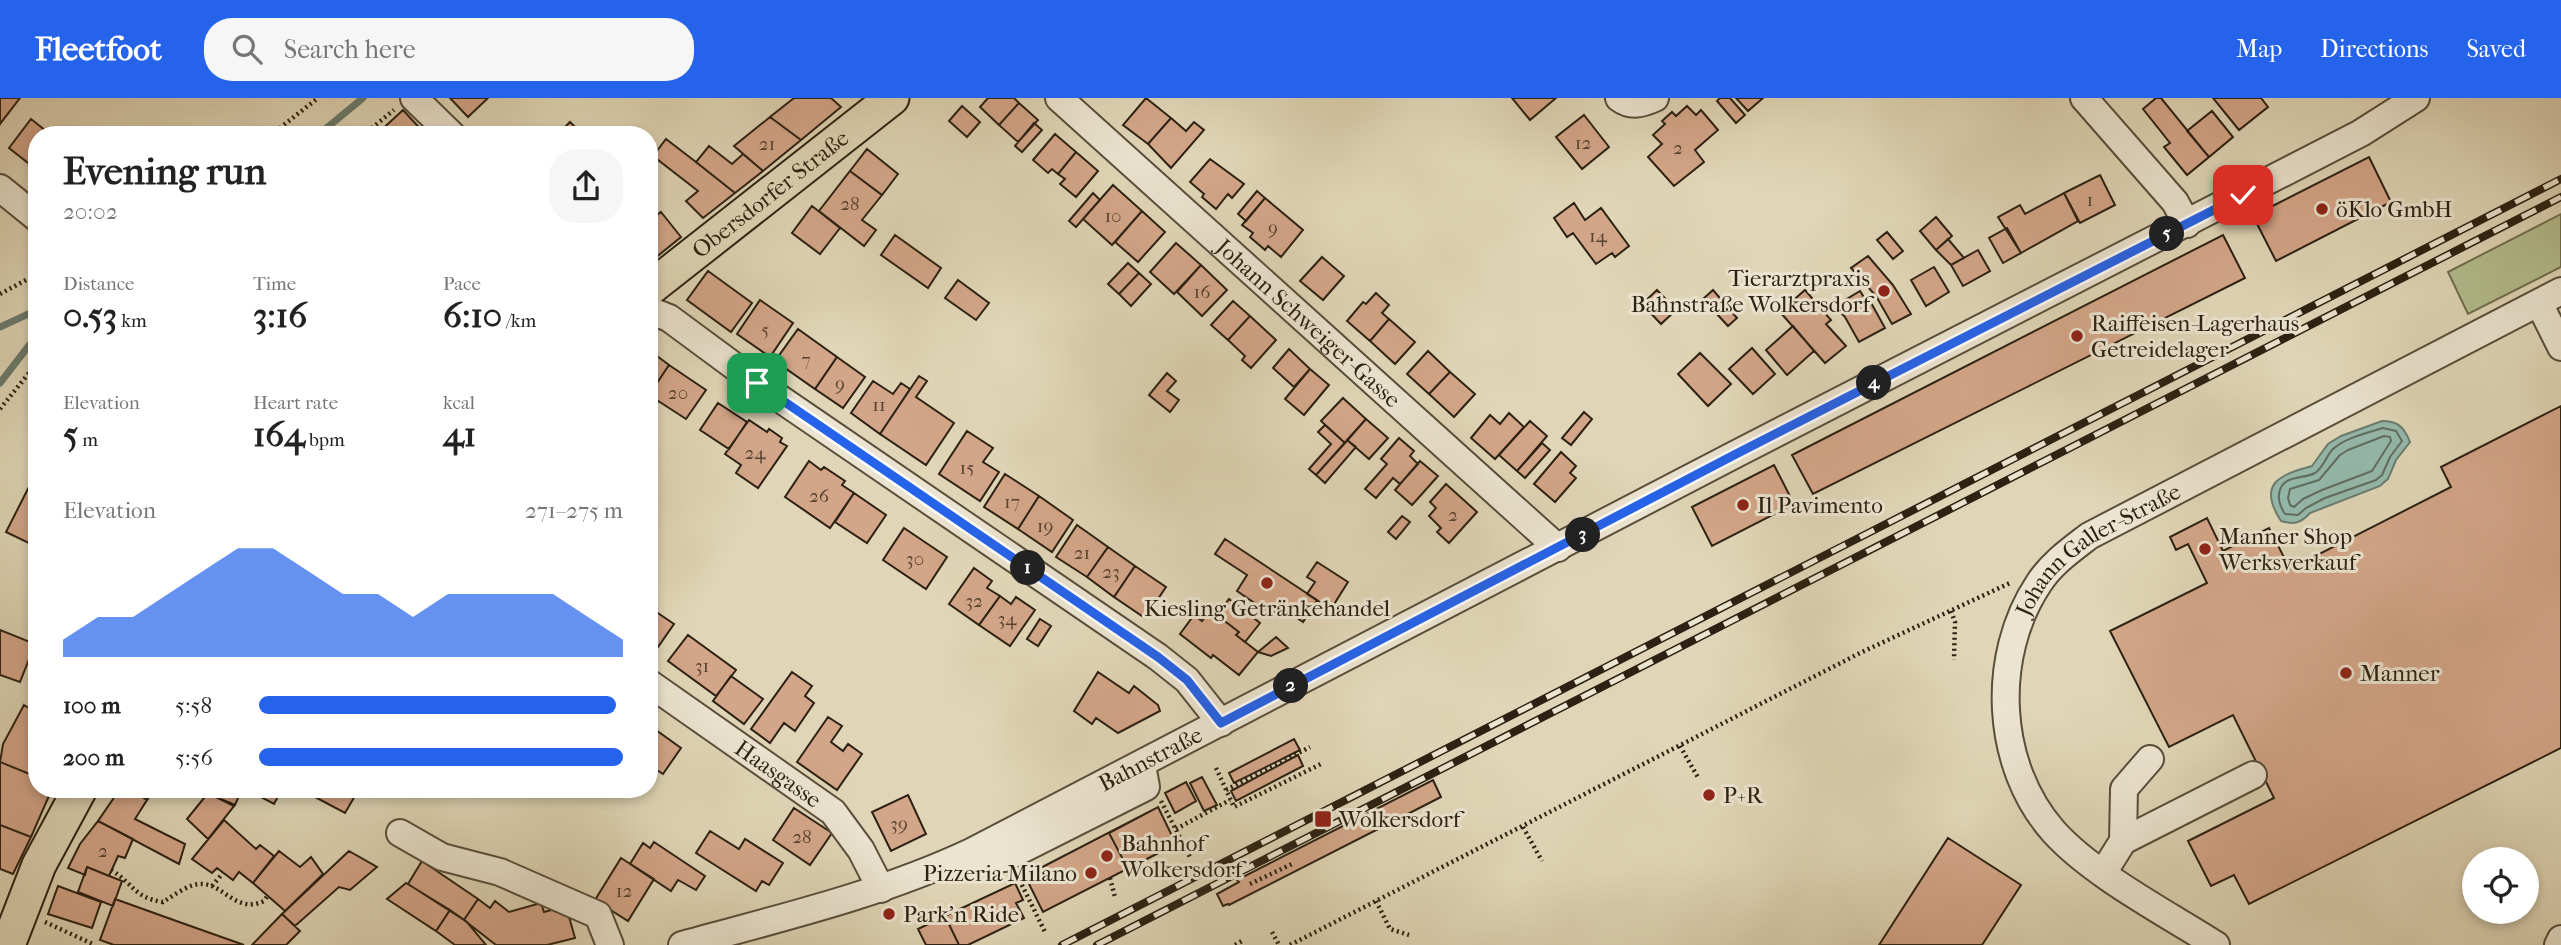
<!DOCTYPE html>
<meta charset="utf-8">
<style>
body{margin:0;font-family:"IM FELL French Canon",serif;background:#f6f6f6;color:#222;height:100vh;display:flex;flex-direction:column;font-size:26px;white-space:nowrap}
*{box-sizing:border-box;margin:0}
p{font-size:23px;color:#767676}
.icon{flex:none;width:38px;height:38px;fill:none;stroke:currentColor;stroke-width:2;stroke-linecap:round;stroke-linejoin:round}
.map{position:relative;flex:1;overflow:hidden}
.side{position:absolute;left:28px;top:28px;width:630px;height:672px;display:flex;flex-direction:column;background:#fff;border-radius:28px;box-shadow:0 4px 10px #0003}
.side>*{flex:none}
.buttons{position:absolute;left:2462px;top:749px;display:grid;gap:14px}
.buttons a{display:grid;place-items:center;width:77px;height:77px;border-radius:50%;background:#fff;box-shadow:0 4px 10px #0003;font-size:35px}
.pin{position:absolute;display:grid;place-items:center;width:60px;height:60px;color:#fff;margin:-30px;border-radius:14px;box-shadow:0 4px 10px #0006}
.km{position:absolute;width:35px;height:35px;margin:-18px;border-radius:50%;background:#222;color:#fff;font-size:19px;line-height:35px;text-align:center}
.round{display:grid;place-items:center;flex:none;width:74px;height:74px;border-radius:28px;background:#f6f6f6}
.overview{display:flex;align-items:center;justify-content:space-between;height:119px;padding:0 35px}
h1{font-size:38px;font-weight:700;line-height:52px}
.stats{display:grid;grid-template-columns:repeat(3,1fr);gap:10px;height:119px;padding:7px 35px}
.stats div{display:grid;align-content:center}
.stats b{font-size:35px;font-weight:700}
.stats small{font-size:19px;font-weight:400}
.stats p{font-size:19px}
.chart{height:196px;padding:14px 35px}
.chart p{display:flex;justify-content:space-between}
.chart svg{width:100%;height:126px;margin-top:7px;fill:#2563eb;opacity:.7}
ul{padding:0 35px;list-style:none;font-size:23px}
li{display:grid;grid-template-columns:112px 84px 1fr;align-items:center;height:52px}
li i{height:18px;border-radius:9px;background:#2563eb}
header{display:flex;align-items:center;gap:42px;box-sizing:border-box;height:98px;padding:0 35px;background:#2563eb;color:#fff}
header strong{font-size:33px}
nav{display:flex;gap:38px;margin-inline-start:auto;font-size:24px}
.search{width:490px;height:63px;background:#f6f6f6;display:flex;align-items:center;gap:18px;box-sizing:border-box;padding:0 24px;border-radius:28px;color:#767676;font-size:26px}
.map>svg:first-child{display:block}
.green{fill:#b3bd8d;stroke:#706f50;stroke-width:2}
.water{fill:#94b9ac;stroke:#6a7c6e;stroke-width:2}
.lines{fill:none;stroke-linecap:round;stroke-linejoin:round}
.shore{stroke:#606d5f;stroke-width:2}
.stream{stroke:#6a7c6e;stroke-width:7}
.building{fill:#d4a689;stroke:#2c2112;stroke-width:2}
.minor-casing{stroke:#594e3b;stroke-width:30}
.major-casing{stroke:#2c2112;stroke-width:37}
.path{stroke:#2c2112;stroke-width:4.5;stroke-dasharray:2 3.5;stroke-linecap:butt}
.minor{stroke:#ebe4d0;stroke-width:26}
.major{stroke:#e0d6b7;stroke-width:33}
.rail-casing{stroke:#2c2112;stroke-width:8}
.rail{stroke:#ebe4d0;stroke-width:5;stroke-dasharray:16;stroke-linecap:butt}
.route-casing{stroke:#fff;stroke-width:14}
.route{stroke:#2563eb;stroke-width:9}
.poi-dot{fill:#8f2418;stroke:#ebe4d0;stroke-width:2.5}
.labels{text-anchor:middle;stroke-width:6;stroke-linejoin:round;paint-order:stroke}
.number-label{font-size:19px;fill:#564230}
.street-label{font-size:23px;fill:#2c2112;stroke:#ebe4d0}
.poi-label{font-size:23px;fill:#2c2112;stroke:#ebe4d0;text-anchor:start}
</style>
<header>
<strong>Fleetfoot</strong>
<div class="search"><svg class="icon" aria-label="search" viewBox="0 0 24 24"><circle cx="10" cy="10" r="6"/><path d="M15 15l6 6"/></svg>Search here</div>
<nav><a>Map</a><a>Directions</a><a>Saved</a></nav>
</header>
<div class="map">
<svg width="2561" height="847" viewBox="0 0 2561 847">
<rect width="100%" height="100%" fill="#e0d6b7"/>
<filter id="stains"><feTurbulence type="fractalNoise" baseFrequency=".00286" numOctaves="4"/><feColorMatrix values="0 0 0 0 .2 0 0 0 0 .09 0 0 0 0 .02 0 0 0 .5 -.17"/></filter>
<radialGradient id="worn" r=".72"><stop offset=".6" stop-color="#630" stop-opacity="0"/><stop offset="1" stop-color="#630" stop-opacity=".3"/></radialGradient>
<!-- green -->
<path class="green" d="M2561,116v53l-93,47 -20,-42z"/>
<!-- water -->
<path class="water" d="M2382,323c16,0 22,6 28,21l-14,18 -8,19 -8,7 -70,27c-9,10 -16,12 -29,8 -24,-37 -2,-46 31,-55l16,-22 13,-8z"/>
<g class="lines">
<!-- shore -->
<path class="shore" d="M2383,330l13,3 6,10 -12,16 -8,18 -6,5 -51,18 -19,10 -8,7 -13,-1c-4,-6 -7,-12 -6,-20 3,-20 23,-14 36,-21 8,-5 11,-16 17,-23 12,-12 35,-17 51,-22z
M2384,338l6,1 1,4 -19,30 -50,19 -19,9 -9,8 -4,-2 -2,-7 2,-9 29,-9 21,-25 8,-5z"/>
<!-- stream -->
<path class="stream" d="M318,37l45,-37
M0,229l37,-17
M0,285l37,-48"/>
</g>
<!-- building -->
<path class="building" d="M0,0h20l-20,26z
M450,0h38l-20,19z
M794,0h37l10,9 -40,33 -31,-23z
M988,0h26l5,5 -20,22 -19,-18z
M1146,0l25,20 -23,26 -25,-19z
M1512,0h44l-26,22z
M1720,0h10l15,17 -9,8 -19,-22z
M1736,0h27l-15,13z
M2156,0h5l48,59 -22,18 -23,-28 6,-4 -27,-34z
M2213,0h48l7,9 -29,23z
M1019,5l19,17 -20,22 -19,-17z
M962,8l18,16 -13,15 -18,-16z
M1687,8l9,9 5,-5 17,20 -23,20 9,12 -30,24 -26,-29 14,-13 -9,-9 12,-11 -3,-3 10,-9 4,4z
M403,12l23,25h-50z
M2212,13l21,26 -24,20 -22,-26z
M1584,17l25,32 -27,22 -26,-32z
M770,19l31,23 -38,31 -29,-25z
M1171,20l15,13 8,-9 10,8 -33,38 -23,-24z
M31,21l20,16h-14v25l-5,6 -23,-18z
M570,24l13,13h-26z
M1034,25l8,7 -20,22 -7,-6z
M1055,36l21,18 -18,22 -6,-5 -4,4 -15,-13z
M666,41l30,23 39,31 -32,25 -17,-17 12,-10 -45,-35z
M709,48l23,18 11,-10 20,17 -28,22 -39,-31z
M867,51l31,25 -16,21 -32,-24z
M1076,54l22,19 -22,26 -16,-13 5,-5 -7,-5z
M2369,59l22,45 -115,59 -23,-45z
M1210,61l34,25 -12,14 -4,-4 -12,15 -14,-12 2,-3 -14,-12z
M850,73l32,24 -20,25 14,10 -12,16 -45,-35z
M2100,77l15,30 -35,18 -16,-30z
M1113,87l29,26 -30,34 -29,-26z
M1257,93l8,7 -19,23 -8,-7z
M1093,95l7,7 -24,27 -7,-6z
M2064,95l14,28 -57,32 -23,-36 22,-12 5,9z
M1265,100l38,32 -22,27 -13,-11 -3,4 -15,-13 3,-4 -11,-8z
M1574,105l11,17 16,-12 28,38 -14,11 -3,-4 -16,11 -23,-31 -6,4 -13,-19z
M812,108l28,22 -20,26 -28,-21z
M1142,113l23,21 -27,30 -23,-20z
M661,114l20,25 -32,26v-42z
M1936,119l16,19 -16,14 -16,-19z
M2007,130l14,25 -18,10 -14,-25z
M1887,134l16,19 -10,8 -16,-19z
M895,137l46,33 -13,20 -47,-33z
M2223,137l22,43 -432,216 -21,-39z
M1948,141l16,19 -13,7 -15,-15z
M1176,145l25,22 -27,29 -24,-22z
M1978,152l12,21 -27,15 -12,-21z
M1868,158l25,29 18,29 -19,10 -16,-28 -25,-28z
M1322,159l22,19 -21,24 -23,-19z
M1128,165l11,10 -20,21 -11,-10z
M1201,167l26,25 -25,26 -25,-24z
M1934,169l15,25 -23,14 -15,-26z
M708,173l44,32 -21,29 -44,-32z
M1139,175l12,11 -20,22 -12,-12z
M958,182l31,23 -13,17 -31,-22z
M1657,192l19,20 -15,14 -19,-20z
M1713,192l24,28 -9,8 -25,-27z
M1805,192l26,30 -5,4 20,22 -21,17 -45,-51z
M1860,193l7,11 3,-1 15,27 -26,14 -14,-25 -10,-11z
M1376,195l13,12 -7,8 7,6 -19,22 -23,-20 16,-19 3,2z
M760,202l33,23 -23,34 -33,-23z
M1233,203l17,15 -22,24 -17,-15z
M1250,218l26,24 -25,28 -9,-8 3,-4 -17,-16z
M1389,221l26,23 -20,22 -25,-23z
M1793,228l21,25 -27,24 -21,-25z
M798,231l39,28 -22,32 -40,-28z
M1752,250l23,26 -22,20 -24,-25z
M1289,251l21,20 -16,18 -21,-19z
M649,252l20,15 -20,30z
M1428,253l22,21 -21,22 -22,-20z
M1700,255l31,31 -23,22 -30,-32z
M837,259l28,20 -22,31 -28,-19z
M669,267l37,25 -20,29 -37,-24z
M1310,271l19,16 -25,30 -19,-16z
M1450,274l25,22 -21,23 -25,-23z
M1167,275l9,8 -9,10 12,9 -9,12 -21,-17z
M919,278l8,5 -11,16 38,26 -28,42 -46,-31z
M873,283l20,13 8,-11 9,6 -30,45 -29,-21z
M1343,300l23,21 -21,24 -24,-22z
M718,305l29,19 -18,27 -29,-19z
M2561,308v342l-312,156 -15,-29 -23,11 -23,-45 86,-43 -41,-83 -64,32 -59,-116 97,-48 -19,-39 -12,6 -6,-13 37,-19 16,33 46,-23 21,41 161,-82 -10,-20z
M1584,314l8,7 -21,26 -9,-7z
M1509,315l15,14 -29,32 -24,-21 19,-23 10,9z
M1366,321l22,19 -19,21 -22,-19z
M749,322l18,12 2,-3 13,9 -2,4 7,4 -29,42 -22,-15 5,-8 -16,-11z
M1530,323l17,15 -30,35 -18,-16z
M1325,327l20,18 -29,32 -7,-6 22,-25 -13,-12z
M967,333l26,17 -10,14 16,10 -19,29 -41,-27z
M1399,340l15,13 -4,5 8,8 -18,20 -7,-6 -17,20 -11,-9 22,-25 -6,-5z
M1347,342l9,7 -31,36 -9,-8z
M1542,345l8,7 -25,28 -8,-7z
M1561,354l15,14 -6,7 6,5 -21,24 -21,-18z
M809,363l12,9 3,-3 21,14 -3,4 12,8 -24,35 -45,-31z
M1420,363l18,15 -26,29 -17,-15z
M1774,367l20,39 -82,42 -20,-39z
M37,373v76l-31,-15z
M1005,376l34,22 -21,33 -34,-22z
M1446,386l31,28 -28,31 -12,-11 4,-4 -12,-12 7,-8 -6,-6z
M854,395l32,22 -19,28 -32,-21z
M1039,398l34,24 -21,32 -34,-23z
M1402,418l8,6 -14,17 -8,-7z
M1077,427l31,22 -21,30 -31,-20z
M904,430l43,29 -21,32 -43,-29z
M1225,441l92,61 -14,22 -24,-17 -7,10 -35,-24 10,-16 -32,-21z
M1108,449l27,19 -21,31 -27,-20z
M1317,464l31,20 -17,27 -24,-15 8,-12 -8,-5z
M1135,468l31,21 -21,31 -31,-21z
M974,470l18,13 -5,7 13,8 -21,29 -30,-21z
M1000,498l11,8 5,-7 19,13 -25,36 -31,-21z
M1229,501l31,24 -15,19 -9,-7 3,-3 -22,-17z
M649,509l25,17 -16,23 -9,-7z
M1210,512l29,22 -3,3 22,17 -19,23 -26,-20 -2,3 -31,-24 14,-19 8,6z
M1040,521l11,7 -13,20 -11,-7z
M0,532l35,14 -15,38 -20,-7z
M688,537l48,35 -20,26 -48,-35z
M1276,539l12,11 -17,8 -13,-4z
M792,574l20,14 -7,10 9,7 -19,28 -11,-8 -14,20 -19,-14z
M1098,574l31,21 5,-7 24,19 2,6 -42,22 -22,-15 -4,6 -18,-13z
M731,578l32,23 -19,25 -31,-23z
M24,607l13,8v64l-37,-15 3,-18z
M828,619l14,9 -11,16 12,9 5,-7 14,10 -25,36 -40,-28z
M649,627l32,23 -18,26 -14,-9z
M1294,641l6,11 -66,33 -5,-10z
M1298,657l5,11 -67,35 -5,-10z
M0,664l37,15v12h15l-21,48 -31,-12z
M1202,679l15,28 -13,6 -14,-28z
M1433,682l8,17 -212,108 -1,-1 -5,2 -6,-12 22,-12 -2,-2z
M1186,684l10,19 -21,12 -10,-20z
M120,691h11l16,11 -12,19 50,25 -6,20 -81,-43z
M131,691h24l-8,11z
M219,691h23l-7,16 -19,-8z
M246,691h36l-8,15z
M300,691h59l-14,24z
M208,695l26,13 -26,33 -21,-20z
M908,697l18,39 -35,17 -19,-39z
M1158,709l18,37 -133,68 -18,-36z
M1158,709l18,37 -48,25 -19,-36z
M794,710l38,25 -22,32 -37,-25z
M224,722l32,29 4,-4 14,11 -21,27 -14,-11 -6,8 -16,-12 -5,5 -20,-14z
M98,723l35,18 -8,19 -7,-2 -9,20 -22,-9 -2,8 -17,-7 12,-24z
M0,727l31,12 -18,37 -13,-5z
M710,733l29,18 6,-10 38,24 -14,22 -7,-4 -6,10 -60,-38z
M1948,740l73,47 -39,60h-103z
M654,744l51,34 -9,14 -18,-10 -7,11 -41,-27 13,-21 7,5z
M279,753l21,16 11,-10 12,17 -38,37 -32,-28z
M349,753l28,16 -27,23 -11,-3 -44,39 -13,-12z
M621,760l33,21 -26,42 -33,-21z
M422,763l56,38 -14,21 -56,-36z
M87,769l35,14 -9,25 -35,-14z
M406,785l44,27 -14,21 -49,-32z
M1015,785l8,17 -7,3 8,15 -56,27h-9l-14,-29z
M58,788l43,16 -9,26 -44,-14z
M115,801l67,24 62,22h-130l-14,-5z
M478,801l12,9 5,-7 14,11 32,-9 3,9 22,-6 9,32 -28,7h-51l-32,-25z
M450,812l17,12 19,23h-31l-19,-14z
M282,816l18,17 -14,14h-34z
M945,818l14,29h-33l-8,-16z"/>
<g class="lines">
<defs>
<g id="minor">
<path d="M414,0l38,37"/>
<path id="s1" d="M1059,0l499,450"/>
<path d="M1619,0c12,9 23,6 36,0"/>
<path d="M2084,0l91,104 12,22"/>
<path d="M0,90l37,30"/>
<path d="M2539,205l22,44"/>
<path d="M649,212l20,8 88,65 401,274 29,23 34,43"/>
<path id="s2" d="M649,585l184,129 28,38 20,39"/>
<path d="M400,735l42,24 58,15 98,43 12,30"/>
<path d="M2123,743l1,-52 26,-30"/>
<path d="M965,762l40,-2 141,-71 -4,-22"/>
<path d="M2103,775l20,-32 130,-66"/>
<path id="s3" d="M682,847c98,-27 197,-50 289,-93l765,-398 625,-321 55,-35"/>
<path id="s4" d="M2216,847c-50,-32 -123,-70 -162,-113 -59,-66 -64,-176 -15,-249 13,-20 32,-33 50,-47l472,-245"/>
<path d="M2558,847l3,-6"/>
</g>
<g id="major">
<path id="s5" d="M649,191l243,-191"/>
<path d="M10,842l29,-75 41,-76"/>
</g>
</defs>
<!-- minor casing -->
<use href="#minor" class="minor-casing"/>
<!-- major casing -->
<use href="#major" class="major-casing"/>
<!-- path -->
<path class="path" d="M271,37l47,-37
M363,37l31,-25
M0,196l37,-20
M0,311l37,-46
M1951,513l4,11 -1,38
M1680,648l19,33
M1216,670l18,39 87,-43
M1226,692l84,-43
M1161,703l30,58
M1523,729l19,34
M1176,731l54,-29
M1184,747l11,-5
M111,772c22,13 23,28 52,32 12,-7 26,-19 40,-18 21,1 34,30 61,17l4,-6
M1017,777l29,59
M1110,780l5,19
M1250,786l44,-21
M212,788l11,-13
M1376,803l14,28 19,6
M45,824l50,23
M1272,834l7,13
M1235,847l7,-4
M1290,847l570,-292 152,-71"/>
<!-- minor -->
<use href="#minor" class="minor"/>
<!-- major -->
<use href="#major" class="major"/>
<defs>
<path id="rail" d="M1062,847l1499,-766
M1097,847l1464,-748"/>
</defs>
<!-- rail casing -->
<use href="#rail" class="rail-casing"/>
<!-- rail -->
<use href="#rail" class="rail"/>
</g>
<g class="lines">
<defs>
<path id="route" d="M757,285l401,274 29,23 34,43 515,-269 507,-259"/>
</defs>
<!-- route casing -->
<use href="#route" class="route-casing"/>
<!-- route -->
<use href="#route" class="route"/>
</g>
<!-- markers -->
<g class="poi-dot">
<circle cx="2322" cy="111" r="7"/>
<circle cx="1884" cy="193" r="7"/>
<circle cx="2077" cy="238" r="7"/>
<circle cx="1743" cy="407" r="7"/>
<circle cx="2205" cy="451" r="7"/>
<circle cx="1267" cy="485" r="7"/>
<circle cx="2346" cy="575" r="7"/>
<circle cx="1709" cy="697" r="7"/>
<rect x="1314" y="712" width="18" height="18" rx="3.5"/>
<circle cx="1107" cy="758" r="7"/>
<circle cx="1091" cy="775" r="7"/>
<circle cx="889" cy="816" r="7"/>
</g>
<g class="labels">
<!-- number labels -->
<g class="number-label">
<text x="1583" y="51">12</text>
<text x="767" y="52">21</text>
<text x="1678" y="56">2</text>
<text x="2090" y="108">1</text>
<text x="850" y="112">28</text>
<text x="1113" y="124">10</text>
<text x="1273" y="136">9</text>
<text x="1598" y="144">14</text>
<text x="1202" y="200">16</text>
<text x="765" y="238">5</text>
<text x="806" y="268">7</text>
<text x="840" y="292">9</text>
<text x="678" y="301">20</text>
<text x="879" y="313">11</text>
<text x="755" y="361">24</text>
<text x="967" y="376">15</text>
<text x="819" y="404">26</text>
<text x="1012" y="410">17</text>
<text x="1453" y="423">2</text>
<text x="1045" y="434">19</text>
<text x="1082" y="461">21</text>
<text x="915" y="467">30</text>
<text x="1111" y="480">23</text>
<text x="974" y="509">32</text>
<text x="1007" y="527">34</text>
<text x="702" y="574">31</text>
<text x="899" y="732">39</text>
<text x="802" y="745">28</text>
<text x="103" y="759">2</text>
<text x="624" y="799">12</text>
</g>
<!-- street labels -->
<g class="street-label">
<text dy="8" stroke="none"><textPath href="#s5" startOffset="154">Obersdorfer Straße</textPath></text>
<text dy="8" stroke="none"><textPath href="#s1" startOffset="336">Johann Schweiger-Gasse</textPath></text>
<text dy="8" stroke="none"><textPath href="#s4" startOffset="532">Johann Galler-Straße</textPath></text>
<text dy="8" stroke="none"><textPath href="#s3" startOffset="506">Bahnstraße</textPath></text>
<text dy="8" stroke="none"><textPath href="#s2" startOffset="158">Haasgasse</textPath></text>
</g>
<!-- poi labels -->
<g class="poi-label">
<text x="2336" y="119">öKlo GmbH</text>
<text x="1870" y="188" text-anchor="end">Tierarztpraxis<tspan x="1870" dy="26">Bahnstraße Wolkersdorf</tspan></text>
<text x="2091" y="233">Raiffeisen-Lagerhaus<tspan x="2091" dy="26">Getreidelager</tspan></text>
<text x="1757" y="415">Il Pavimento</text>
<text x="2219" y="446">Manner Shop<tspan x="2219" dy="26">Werksverkauf</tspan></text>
<text x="1267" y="518" text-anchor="middle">Kiesling Getränkehandel</text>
<text x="2360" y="583">Manner</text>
<text x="1723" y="705">P+R</text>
<text x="1339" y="729">Wolkersdorf</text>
<text x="1121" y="753">Bahnhof<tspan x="1121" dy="26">Wolkersdorf</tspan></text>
<text x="1077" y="783" text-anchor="end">Pizzeria Milano</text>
<text x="903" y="824">Park'n Ride</text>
</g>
</g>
<rect width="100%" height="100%" filter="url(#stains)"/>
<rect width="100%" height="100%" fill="url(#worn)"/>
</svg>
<div class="buttons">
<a><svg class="icon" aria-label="locate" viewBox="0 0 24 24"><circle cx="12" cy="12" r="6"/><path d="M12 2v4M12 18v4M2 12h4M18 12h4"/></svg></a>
</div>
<div class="pin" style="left:757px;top:285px;background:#1e9e55"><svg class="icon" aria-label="arrive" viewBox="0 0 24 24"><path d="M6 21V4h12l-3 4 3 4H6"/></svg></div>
<div class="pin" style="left:2243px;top:97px;background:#d93025"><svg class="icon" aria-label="check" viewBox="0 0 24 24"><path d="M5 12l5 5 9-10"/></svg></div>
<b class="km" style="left:1028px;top:470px">1</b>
<b class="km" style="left:1291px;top:588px">2</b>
<b class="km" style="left:1583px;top:437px">3</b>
<b class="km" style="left:1874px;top:285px">4</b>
<b class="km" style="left:2167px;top:136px">5</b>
<section class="side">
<div class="overview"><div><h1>Evening run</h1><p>20:02</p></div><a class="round"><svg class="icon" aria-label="share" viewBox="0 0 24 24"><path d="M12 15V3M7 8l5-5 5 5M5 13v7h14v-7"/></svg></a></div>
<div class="stats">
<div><p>Distance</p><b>0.53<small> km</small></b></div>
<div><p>Time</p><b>3:16</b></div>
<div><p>Pace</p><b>6:10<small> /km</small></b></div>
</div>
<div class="stats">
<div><p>Elevation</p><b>5<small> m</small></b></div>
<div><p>Heart rate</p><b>164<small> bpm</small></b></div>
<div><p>kcal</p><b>41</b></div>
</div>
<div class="chart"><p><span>Elevation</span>271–275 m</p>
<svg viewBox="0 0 160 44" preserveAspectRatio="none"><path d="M0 44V38L10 30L20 30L30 22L40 14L50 6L60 6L70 14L80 22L90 22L100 30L110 22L120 22L130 22L140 22L150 30L160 38V44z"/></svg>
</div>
<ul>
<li><b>100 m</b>5:58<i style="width:98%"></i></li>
<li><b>200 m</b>5:56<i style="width:100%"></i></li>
</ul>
</section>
</div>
